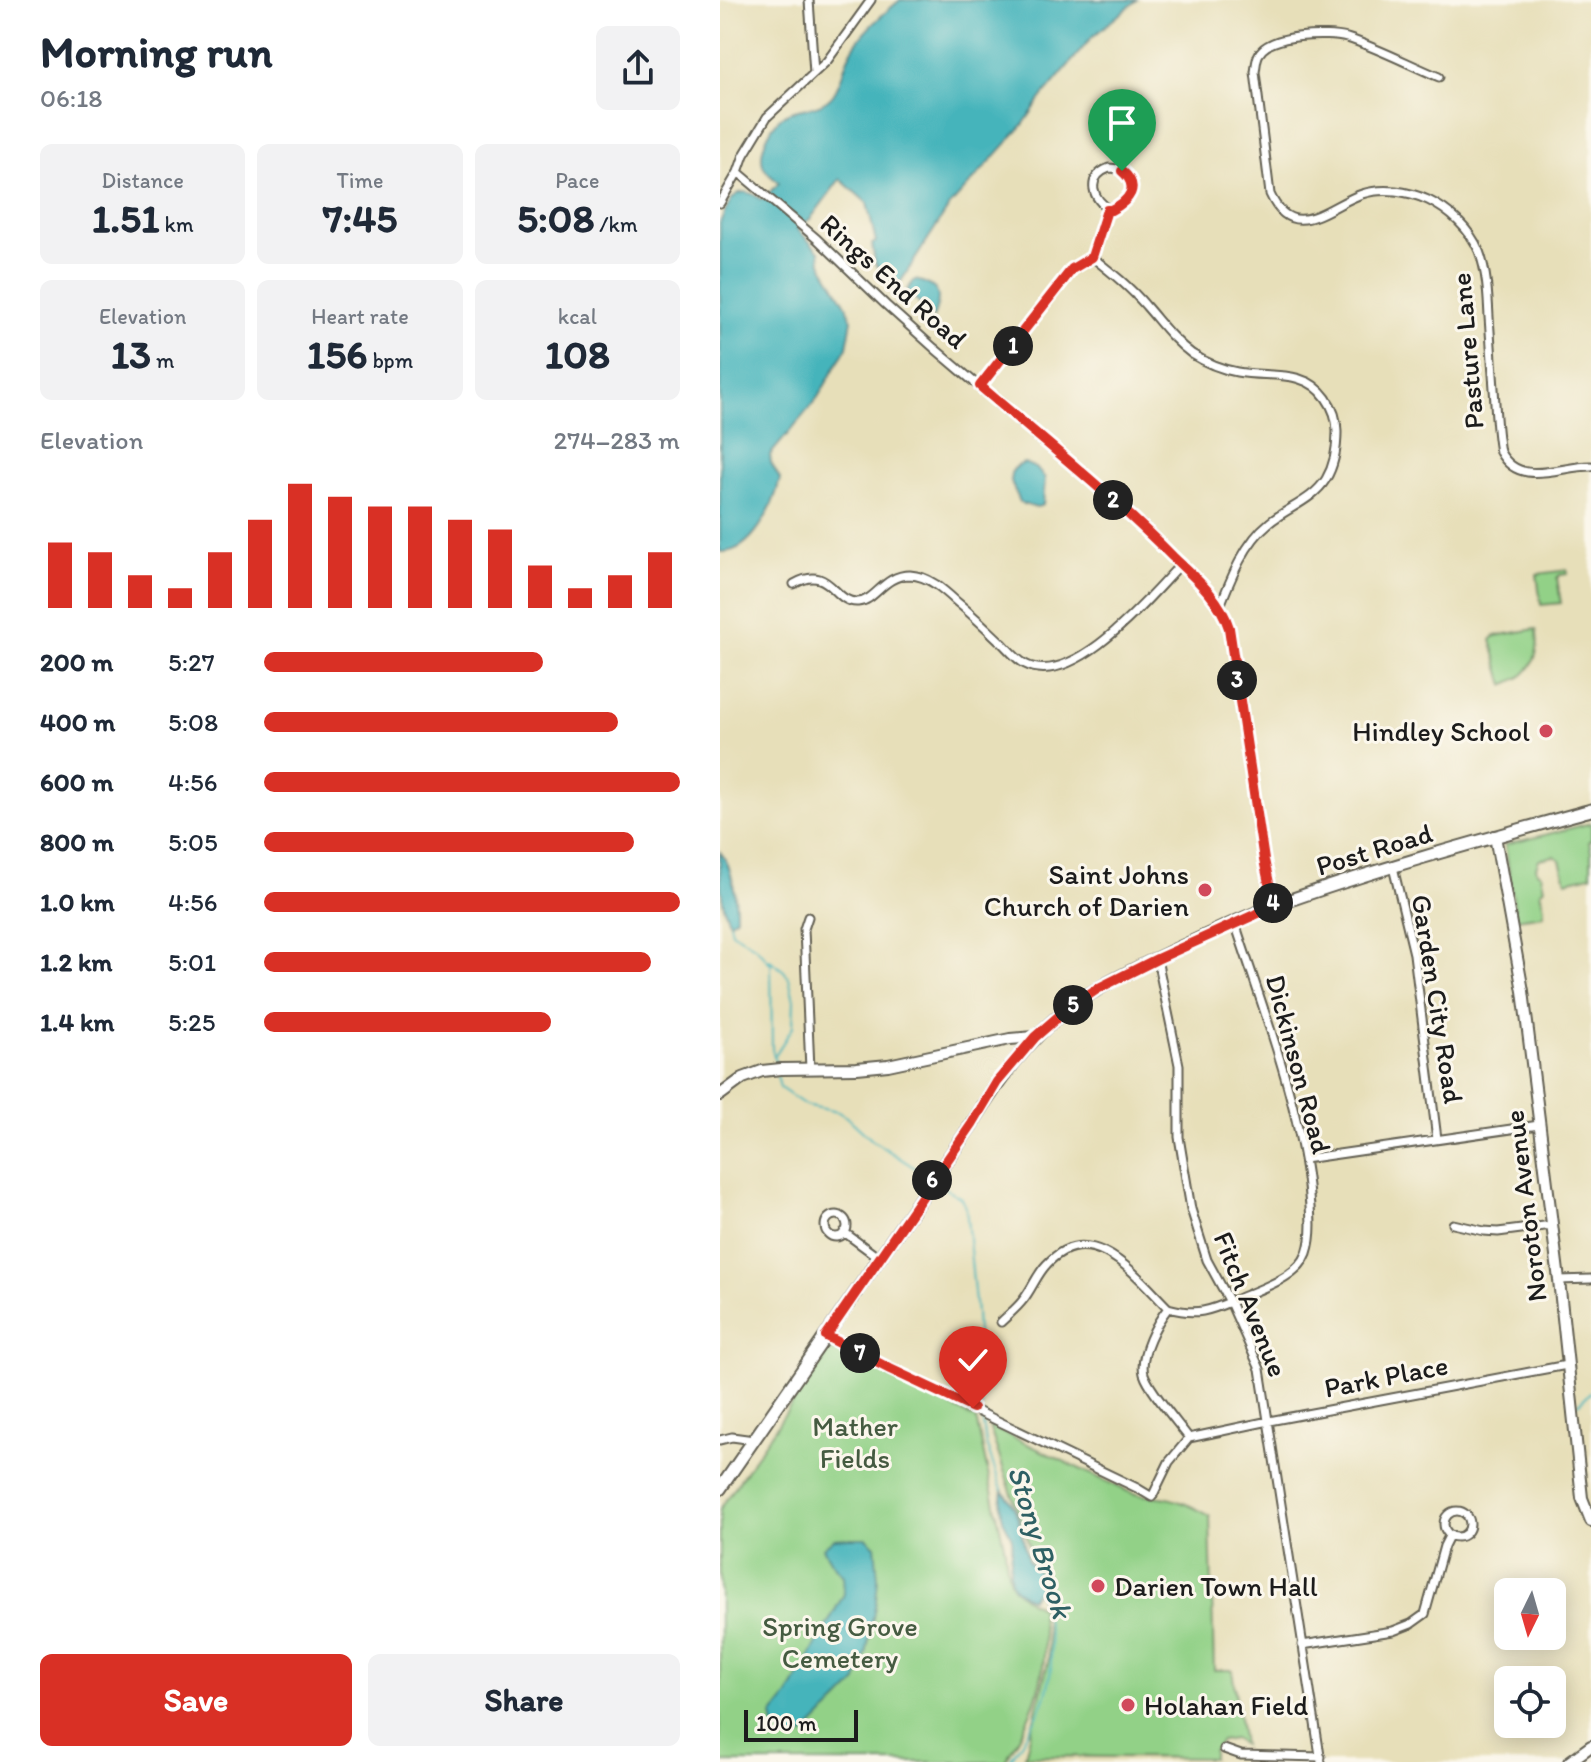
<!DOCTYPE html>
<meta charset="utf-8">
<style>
body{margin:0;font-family:Itim,sans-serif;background:#f2f2f3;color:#1f2937;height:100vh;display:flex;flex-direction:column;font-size:30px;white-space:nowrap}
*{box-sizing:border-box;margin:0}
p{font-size:26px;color:#747a83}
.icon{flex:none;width:44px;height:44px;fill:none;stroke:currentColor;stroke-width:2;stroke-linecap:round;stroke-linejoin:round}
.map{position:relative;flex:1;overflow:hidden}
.panel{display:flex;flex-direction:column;background:#fff;width:720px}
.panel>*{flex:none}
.needle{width:52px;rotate:185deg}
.buttons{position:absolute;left:774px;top:1578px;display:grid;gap:16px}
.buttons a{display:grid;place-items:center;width:72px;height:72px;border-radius:12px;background:#fff;box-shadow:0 4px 20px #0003;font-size:40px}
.scale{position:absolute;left:24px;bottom:20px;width:114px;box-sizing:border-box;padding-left:8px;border:4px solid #1c1c1c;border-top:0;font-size:22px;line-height:28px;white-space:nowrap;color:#1c1c1c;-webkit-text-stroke:6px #fbf7ec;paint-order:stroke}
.pin{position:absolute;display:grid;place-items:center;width:68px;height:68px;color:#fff;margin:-82px -34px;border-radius:50% 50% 50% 0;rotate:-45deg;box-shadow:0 0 8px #0007}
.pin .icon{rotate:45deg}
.km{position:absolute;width:40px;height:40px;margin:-20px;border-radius:50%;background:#222;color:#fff;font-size:22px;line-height:40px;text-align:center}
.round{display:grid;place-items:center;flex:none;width:84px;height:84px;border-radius:12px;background:#f2f2f3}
.head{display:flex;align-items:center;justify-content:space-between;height:136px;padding:0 40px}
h1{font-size:44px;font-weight:700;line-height:60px}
.stats{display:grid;grid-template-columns:repeat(3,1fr);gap:12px;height:136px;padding:8px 40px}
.stats div{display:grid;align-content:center;border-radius:12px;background:#f2f2f3;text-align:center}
.stats b{font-size:40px;font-weight:700}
.stats small{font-size:22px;font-weight:400}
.stats p{font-size:22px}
.chart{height:224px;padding:16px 40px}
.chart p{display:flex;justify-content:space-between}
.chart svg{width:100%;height:144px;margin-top:8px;stroke:#d93025;stroke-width:6}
.button{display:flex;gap:16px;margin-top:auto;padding:16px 40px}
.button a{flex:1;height:92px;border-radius:12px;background:#d93025;color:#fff;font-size:32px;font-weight:700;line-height:92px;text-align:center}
.button a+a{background:#f2f2f3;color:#1f2937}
ul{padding:0 40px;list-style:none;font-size:26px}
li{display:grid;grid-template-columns:128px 96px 1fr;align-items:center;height:60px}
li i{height:20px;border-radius:10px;background:#d93025}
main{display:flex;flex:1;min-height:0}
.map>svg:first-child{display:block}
.green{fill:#92d187;stroke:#577652;stroke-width:2}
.water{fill:#44b4bb;stroke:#30686c;stroke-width:2}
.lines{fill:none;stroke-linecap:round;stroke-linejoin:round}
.stream{stroke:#44b4bb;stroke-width:2}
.street-casing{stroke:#636053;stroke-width:11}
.secondary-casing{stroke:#636053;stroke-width:14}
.primary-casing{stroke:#636053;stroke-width:15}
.street{stroke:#fff;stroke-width:7}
.secondary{stroke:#fff;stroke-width:10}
.primary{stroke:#fff;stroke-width:11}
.route-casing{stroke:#fff;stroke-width:16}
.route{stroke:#d93025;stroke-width:10}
.poi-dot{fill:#d1495b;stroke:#fbf7ec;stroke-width:3}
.labels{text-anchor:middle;stroke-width:6;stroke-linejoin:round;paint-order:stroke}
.street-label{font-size:28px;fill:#1c1c1c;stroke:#fbf7ec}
.poi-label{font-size:28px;fill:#1c1c1c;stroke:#fbf7ec;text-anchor:end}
.park-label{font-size:28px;fill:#455b41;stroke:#fbf7ec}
.water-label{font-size:30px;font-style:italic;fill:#2e6064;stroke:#fbf7ec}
</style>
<main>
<section class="panel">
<div class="head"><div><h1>Morning run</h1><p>06:18</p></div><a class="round"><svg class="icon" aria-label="share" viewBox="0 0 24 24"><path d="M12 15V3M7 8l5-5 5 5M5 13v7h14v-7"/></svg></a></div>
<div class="stats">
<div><p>Distance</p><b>1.51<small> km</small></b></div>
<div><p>Time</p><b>7:45</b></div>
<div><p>Pace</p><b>5:08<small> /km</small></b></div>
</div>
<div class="stats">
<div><p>Elevation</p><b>13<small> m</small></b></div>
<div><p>Heart rate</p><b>156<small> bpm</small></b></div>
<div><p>kcal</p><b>108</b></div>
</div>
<div class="chart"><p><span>Elevation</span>274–283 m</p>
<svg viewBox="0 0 160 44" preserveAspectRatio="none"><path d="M5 44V24M15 44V27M25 44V34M35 44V38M45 44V27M55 44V17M65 44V6M75 44V10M85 44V13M95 44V13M105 44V17M115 44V20M125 44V31M135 44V38M145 44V34M155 44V27"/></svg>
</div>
<ul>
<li><b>200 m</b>5:27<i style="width:67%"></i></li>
<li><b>400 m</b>5:08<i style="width:85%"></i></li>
<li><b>600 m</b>4:56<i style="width:100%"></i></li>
<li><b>800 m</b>5:05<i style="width:89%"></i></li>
<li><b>1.0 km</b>4:56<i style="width:100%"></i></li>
<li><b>1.2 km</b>5:01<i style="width:93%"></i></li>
<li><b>1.4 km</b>5:25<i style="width:69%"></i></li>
</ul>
<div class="button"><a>Save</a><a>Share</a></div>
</section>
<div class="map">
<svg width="871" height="1762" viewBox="0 0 871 1762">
<rect width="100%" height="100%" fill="#fbf7ec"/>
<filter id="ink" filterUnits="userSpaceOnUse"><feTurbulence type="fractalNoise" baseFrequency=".0125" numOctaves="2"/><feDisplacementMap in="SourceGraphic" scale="16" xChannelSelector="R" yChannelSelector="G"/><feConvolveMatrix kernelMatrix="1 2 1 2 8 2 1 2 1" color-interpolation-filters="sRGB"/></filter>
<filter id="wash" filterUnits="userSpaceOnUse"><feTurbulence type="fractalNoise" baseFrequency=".006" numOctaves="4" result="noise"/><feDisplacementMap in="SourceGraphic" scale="32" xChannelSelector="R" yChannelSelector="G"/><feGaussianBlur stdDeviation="1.8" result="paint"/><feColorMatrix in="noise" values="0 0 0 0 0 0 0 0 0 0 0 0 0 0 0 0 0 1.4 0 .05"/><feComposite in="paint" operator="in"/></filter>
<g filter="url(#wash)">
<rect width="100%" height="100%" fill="#e7dfb9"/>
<!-- green -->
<path class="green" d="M847,570l1,4 -8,1 -3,3 4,25 -20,2 -4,-31z
M816,629c4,16 1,34 -13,46 -5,4 -13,7 -19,10l-13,-45 4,-4z
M871,823v17l-2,1 2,11v23l-25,6 -6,-21 -6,-4 -15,3 -3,8 1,5 4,2 3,15 -4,2 4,17 -1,7 -27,4 -11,-74z
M112,1350l7,1 137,68 29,131c3,33 5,42 35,57 2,16 5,33 4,50 -2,36 -20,76 -40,105h-284v-253l107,-157z
M269,1426l140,66c14,5 19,3 32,5 16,2 35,11 49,19l4,154h18l11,75 -9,-6 -13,2 -8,10v7l-188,-2 24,-98 -5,-54 -15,-59z"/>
<!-- water -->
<path class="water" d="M180,0h237l-45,37 -50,60 -19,28 -75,83 -52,81 -21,-26 -3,-19 4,-2 -9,-39 -27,-24 -29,39 -14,11 23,23 1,11 25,42 6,15 -5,27 -30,52 -47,56 1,8 9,16c-6,27 -28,75 -60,73v-329c8,-21 17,-43 42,-23l17,-17c-5,-5 -14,-10 -16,-18 -5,-16 10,-46 25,-52 15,-6 34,-4 45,-18 9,-12 10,-28 17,-41 11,-22 31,-38 50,-54z
M195,280c26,6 27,16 18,38l-26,-28z
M304,463l12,5 9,10 -2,27c-7,4 -16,1 -23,-3 -6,-16 -20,-30 4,-39z
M0,852c13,14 16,45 16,65l-6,6c-10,-17 -10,-49 -10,-71z
M283,1491c16,16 19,45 24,66 1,8 11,13 15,20v6l-11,15c-34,-10 -16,-38 -19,-59 -1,-6 -6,-12 -8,-17 -4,-11 -3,-20 -1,-31z
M128,1538h18l9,8 3,33 -2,22 -9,49 -10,32 -53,53 -15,3 -15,-12 -2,-10 16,-20 56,-102 -1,-18 -12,-14 -8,-14 11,-9z"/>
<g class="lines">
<!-- stream -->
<path class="stream" d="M10,923l2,9 24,15 15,17 1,85 4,15
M50,960l14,11 5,7 5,22 -1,27 -18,28
M57,1075l3,13 25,17 33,7 10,6 24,22 57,37
M217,1183l24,15 5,9 10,106 5,97
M858,1404l13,-12
M262,1416l4,28 16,46
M289,1762c12,-19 26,-39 34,-59 15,-36 7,-81 -7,-116"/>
</g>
</g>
<g filter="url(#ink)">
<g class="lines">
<defs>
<path id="street" d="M89,0l5,73
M719,77c-31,-13 -61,-29 -92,-39 -20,-5 -77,-4 -88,16 -3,5 -3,13 -4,18l15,122c23,51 59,11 92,0 21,-7 46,-3 66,6 21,10 42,29 51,51 8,21 9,45 10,66 2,29 4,57 6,86 1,16 2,33 5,49 20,36 58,14 91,14
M389,168c14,0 22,8 23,21l-7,13 -14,8c-19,-10 -26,-33 -2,-42z
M18,172l79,67 69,66 48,43 209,178 63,64 14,16 9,22 35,232 10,46
M0,203l18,-31 6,-17 23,-38 60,-56 44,-61
M372,257c19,15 38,30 54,49 15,17 27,34 46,48 14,9 29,15 45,18 32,6 68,-4 89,26 8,11 11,21 11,34 0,17 -2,32 -11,47 -13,21 -39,29 -57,44 -24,19 -38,55 -49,83
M260,386l92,-117 20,-12 15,-47
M74,584c37,-21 39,20 64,18 18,-1 25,-27 52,-27 19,1 34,15 47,27 16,13 30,27 45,41 7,7 14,16 23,21 49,26 126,-69 156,-100
M673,867l21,87 23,185
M88,917l-4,12 6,140
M437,959l22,106v72l12,72 16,51 23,42 30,67 61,393
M584,1159l235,-34
M105 1226a11 11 0 1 1 22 0a11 11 0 1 1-22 0Z
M733,1224l31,7 14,1 54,-7
M124,1232l35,26
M839,1280l32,-1
M448,1308c35,10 48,-1 81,-14 19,-8 50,-19 58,-41 7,-21 3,-45 1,-67 -11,-90 -45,-177 -73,-263
M281,1322c7,-7 16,-14 22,-22 9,-11 14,-26 24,-36 44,-48 90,13 121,44 -11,14 -29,47 -24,66 5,16 34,49 45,64
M106,1336l64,33 247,119 15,9 17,-35 20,-24 80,-17 298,-56
M0,1440l12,-3 22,3
M724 1524a13 13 0 1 1 26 0a13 13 0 1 1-26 0Z
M582,1645l91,-14 18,-7 14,-10 19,-68 5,-10
M504,1749l17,6 80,2"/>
<path id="secondary" d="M775,836l28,155 36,289 23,218 9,23
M0,1095l23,-17 19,-7 19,-2 76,-1 31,-3 122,-26 25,-2
M849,1762l22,-16"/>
<path id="primary" d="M0,1489l252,-365c23,-39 48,-74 82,-104 37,-32 83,-52 127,-73 31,-14 62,-30 95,-42 103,-37 210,-66 315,-95"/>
</defs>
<!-- street casing -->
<use href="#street" class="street-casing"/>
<!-- secondary casing -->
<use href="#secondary" class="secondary-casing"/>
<!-- primary casing -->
<use href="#primary" class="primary-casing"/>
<!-- street -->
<use href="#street" class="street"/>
<!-- secondary -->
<use href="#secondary" class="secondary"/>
<!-- primary -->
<use href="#primary" class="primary"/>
</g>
</g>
<g class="lines" filter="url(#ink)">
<defs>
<path id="route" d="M253,1408l-83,-39 -64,-33 146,-212 25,-42 38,-45 31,-27 31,-21 60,-30 117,-53 -10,-46 -35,-232c-9,-30 -34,-50 -56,-71 -60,-61 -128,-115 -193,-171l92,-117 20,-12 15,-47h4c18,-9 30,-23 11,-39"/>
</defs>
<!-- route casing -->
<use href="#route" class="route-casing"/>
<!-- route -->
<use href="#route" class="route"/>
</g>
<!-- markers -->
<g class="poi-dot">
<circle cx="826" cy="731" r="8"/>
<circle cx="485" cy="890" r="8"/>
<circle cx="378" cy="1586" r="8"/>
<circle cx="408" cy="1705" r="8"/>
</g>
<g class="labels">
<!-- street labels -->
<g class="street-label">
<text transform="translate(174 281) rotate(42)" y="10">Rings End Road</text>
<text transform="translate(747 351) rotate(-95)" y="10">Pasture Lane</text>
<text transform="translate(654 849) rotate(-17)" y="10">Post Road</text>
<text transform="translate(718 999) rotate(81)" y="10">Garden City Road</text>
<text transform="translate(579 1064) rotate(75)" y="10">Dickinson Road</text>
<text transform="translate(805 1206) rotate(-97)" y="10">Noroton Avenue</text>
<text transform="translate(531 1304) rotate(68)" y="10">Fitch Avenue</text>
<text transform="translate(666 1376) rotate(-11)" y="10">Park Place</text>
</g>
<!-- poi labels -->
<g class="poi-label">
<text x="810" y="741">Hindley School</text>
<text x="469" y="884">Saint Johns<tspan x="469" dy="32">Church of Darien</tspan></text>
<text x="394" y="1596" text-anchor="start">Darien Town Hall</text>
<text x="424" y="1715" text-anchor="start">Holahan Field</text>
</g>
<!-- park labels -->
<g class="park-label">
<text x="135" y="1436">Mather<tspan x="135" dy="32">Fields</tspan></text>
<text x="120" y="1636">Spring Grove<tspan x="120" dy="32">Cemetery</tspan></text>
</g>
<!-- water labels -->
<g class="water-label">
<text transform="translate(320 1542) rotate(73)" y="10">Stony Brook</text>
</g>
</g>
</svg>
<div class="buttons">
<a><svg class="needle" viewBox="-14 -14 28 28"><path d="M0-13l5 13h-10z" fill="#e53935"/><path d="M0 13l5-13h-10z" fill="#747a83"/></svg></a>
<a><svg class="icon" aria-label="locate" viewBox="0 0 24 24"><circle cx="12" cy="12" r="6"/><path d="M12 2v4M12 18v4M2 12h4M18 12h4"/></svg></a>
</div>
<div class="scale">100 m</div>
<div class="pin" style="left:402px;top:171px;background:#1e9e55"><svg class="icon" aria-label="arrive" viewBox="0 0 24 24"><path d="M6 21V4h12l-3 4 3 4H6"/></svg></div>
<div class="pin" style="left:253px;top:1408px;background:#d93025"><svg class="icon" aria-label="check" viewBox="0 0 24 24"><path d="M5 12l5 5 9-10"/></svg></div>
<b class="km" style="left:293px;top:346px">1</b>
<b class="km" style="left:393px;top:500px">2</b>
<b class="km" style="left:517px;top:680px">3</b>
<b class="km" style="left:553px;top:903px">4</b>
<b class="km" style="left:353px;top:1005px">5</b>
<b class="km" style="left:212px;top:1180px">6</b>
<b class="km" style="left:140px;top:1353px">7</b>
</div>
</main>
